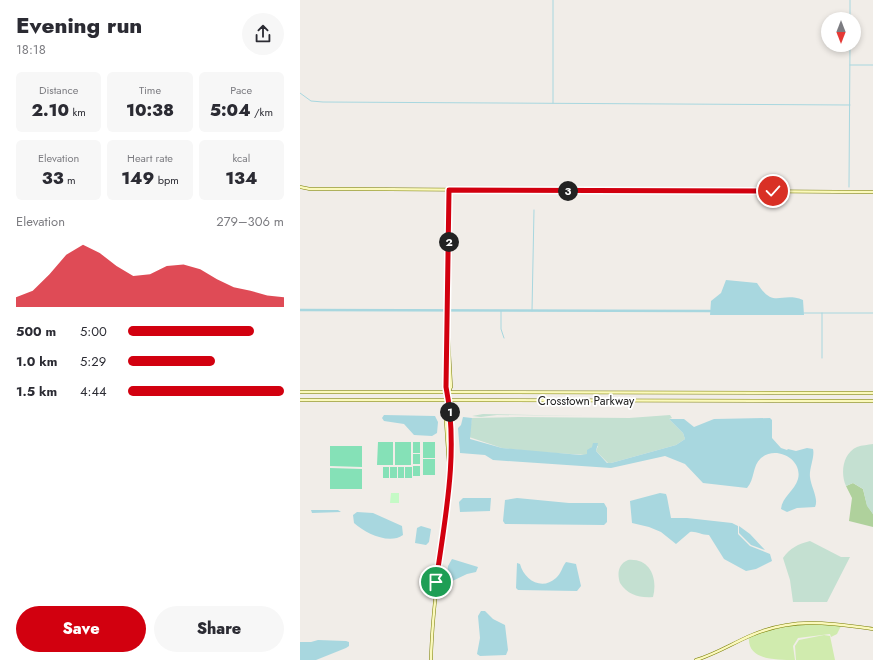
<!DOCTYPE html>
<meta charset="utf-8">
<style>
body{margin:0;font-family:Jost,sans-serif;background:#f7f7f7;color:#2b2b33;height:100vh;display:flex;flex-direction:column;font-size:15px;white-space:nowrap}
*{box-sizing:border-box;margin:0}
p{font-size:13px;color:#7c7c81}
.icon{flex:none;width:22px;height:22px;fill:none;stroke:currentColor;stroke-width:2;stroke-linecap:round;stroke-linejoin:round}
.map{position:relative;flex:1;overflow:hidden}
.panel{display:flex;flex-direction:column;background:#fff;width:300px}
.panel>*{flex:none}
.needle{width:26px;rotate:180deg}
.buttons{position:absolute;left:521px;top:12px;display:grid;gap:8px}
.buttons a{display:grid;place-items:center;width:40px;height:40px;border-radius:50%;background:#fff;box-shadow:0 2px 6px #0003;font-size:20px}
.pin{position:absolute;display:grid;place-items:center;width:34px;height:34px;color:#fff;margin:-17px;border:2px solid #fff;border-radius:50%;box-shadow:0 1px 4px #0007}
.km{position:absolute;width:20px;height:20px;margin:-10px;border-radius:50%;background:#222;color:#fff;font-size:11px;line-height:20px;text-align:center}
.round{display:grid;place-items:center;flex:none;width:42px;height:42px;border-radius:21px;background:#f7f7f7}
.head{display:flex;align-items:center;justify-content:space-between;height:68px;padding:0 16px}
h1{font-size:22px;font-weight:800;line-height:30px}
.figures{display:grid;grid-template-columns:repeat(3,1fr);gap:6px;height:68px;padding:4px 16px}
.figures div{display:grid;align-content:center;border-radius:6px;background:#f7f7f7;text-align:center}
.figures b{font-size:17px;font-weight:800}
.figures small{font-size:11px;font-weight:400}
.figures p{font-size:11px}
.chart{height:112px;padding:8px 16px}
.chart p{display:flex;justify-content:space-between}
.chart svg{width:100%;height:72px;margin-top:4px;fill:#d2000f;opacity:.7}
.button{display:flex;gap:8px;margin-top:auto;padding:8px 16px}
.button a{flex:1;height:46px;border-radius:24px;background:#d2000f;color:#fff;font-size:16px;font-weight:800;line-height:46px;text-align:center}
.button a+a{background:#f7f7f7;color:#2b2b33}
ul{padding:0 16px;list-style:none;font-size:13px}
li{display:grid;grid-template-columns:64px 48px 1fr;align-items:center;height:30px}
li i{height:10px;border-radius:5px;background:#d2000f}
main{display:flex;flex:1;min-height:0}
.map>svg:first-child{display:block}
.grass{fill:#d0ebae}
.forest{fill:#afd19c}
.wetland{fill:#c4e0d1}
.park{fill:#c5fac6}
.pitch{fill:#85e1b7}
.water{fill:#a8d7df}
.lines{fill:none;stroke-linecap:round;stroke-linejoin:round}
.stream{stroke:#a8d7df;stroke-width:1}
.canal{stroke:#a8d7df;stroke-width:2.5}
.secondary-casing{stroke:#787c03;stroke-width:3.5}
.secondary{stroke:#fbf9bc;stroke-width:2.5}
.route-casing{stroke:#fff;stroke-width:8}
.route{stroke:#d2000f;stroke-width:5}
.labels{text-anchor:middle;stroke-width:3.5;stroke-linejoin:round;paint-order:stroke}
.street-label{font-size:12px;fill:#212121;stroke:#fff}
</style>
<main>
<section class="panel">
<div class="head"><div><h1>Evening run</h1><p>18:18</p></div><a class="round"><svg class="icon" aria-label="share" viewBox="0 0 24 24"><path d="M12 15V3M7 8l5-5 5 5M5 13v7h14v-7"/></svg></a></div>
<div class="figures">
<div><p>Distance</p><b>2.10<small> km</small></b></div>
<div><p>Time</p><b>10:38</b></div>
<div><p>Pace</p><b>5:04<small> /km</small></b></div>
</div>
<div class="figures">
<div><p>Elevation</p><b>33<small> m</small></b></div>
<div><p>Heart rate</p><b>149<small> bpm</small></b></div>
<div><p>kcal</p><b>134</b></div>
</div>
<div class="chart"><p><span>Elevation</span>279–306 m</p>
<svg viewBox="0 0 160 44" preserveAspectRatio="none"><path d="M0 44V38L10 34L20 24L30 12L40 6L50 11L60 19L70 25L80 24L90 19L100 18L110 21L120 27L130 32L140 34L150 37L160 38V44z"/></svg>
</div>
<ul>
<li><b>500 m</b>5:00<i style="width:81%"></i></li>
<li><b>1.0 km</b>5:29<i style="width:56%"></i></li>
<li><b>1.5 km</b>4:44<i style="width:100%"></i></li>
</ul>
<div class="button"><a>Save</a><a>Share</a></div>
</section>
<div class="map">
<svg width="573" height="660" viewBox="0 0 573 660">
<rect width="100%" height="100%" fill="#f1ede8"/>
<!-- grass -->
<path class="grass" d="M506,623l35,3 -4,8 -6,3 -1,-3 -32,4 -5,8 2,14c-20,0 -48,0 -46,-23l19,-7z
M524,635l6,1 5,24h-39l-1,-14 4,-6z"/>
<!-- forest -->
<path class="forest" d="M553,483l10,6 4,16 6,9v13l-24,-6 3,-23 -6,-12z"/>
<!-- wetland -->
<path class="wetland" d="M183,414l103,2 -89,-1 -16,2 -9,-1z
M370,415l2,3 -3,1 14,14 2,6 -9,6 -65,18h-3l-12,-12 2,-5 -6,1 -5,8 -49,-3 -36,-4 -33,-11 3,-19 47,-1 110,1z
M573,444v70l-6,-8 -4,-17 -10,-6 -7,3c-6,-13 -3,-33 11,-39 5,-2 11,-2 16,-3z
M510,541l31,16h9l-23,45h-34l-3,-22 -7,-22c7,-10 15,-14 27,-17z
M328,560c22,-2 30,18 25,37 -14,1 -25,-2 -33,-14 -3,-9 -2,-19 8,-23z"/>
<!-- park -->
<path class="park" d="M91,493h8v10h-9z"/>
<!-- pitch -->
<path class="pitch" d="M78,442h15v23h-16z
M95,442h16v23h-16z
M113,442h7v11h-7z
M123,442h12v16h-12z
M30,446h32v21l-32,-1z
M113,454h7v10h-7z
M123,459h12v16h-12z
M113,466h7v10h-7z
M83,467h6v11h-6z
M90,467h7v11h-7z
M98,467h6v11h-6z
M105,467h7v11h-7z
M30,468l32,1v20h-32z"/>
<!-- water -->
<path class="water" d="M426,280l31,3c17,27 23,8 46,17l1,15h-94l1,-14 10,-8z
M84,415l51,1 3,6 -1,11 -5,3 -18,-1 -10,-11 -20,-3 -2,-3z
M163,417l9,1 -2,21 32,9 79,7 6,-1v-4l5,-3 1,-4h5l-2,8 11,12h4l65,-18 9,-6 -2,-6 -14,-14h15l10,8 20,-8 56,-1 2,2v18l9,10 6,2 1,-1 8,2 11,-3 6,1c2,8 -4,19 -3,28 1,10 9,22 5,30l-18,1 -10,4 -6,-3c1,-12 14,-19 17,-30 5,-19 -21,-34 -37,-21 -9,8 -6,21 -14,30l-44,-5 -18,-19 -20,-8 -54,12 -118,-8 -8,-5 -25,-2 -2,-25 3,-3z
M360,493l6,1 1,3 4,21h16l45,5 6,3v8l12,12 20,8 2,7 -16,8 -10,2 -22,-12 -15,-24c-8,0 -13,-4 -19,-3l-14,12 -15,-12 -12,-5 -17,-4 -2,-22z
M163,498h28l-1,13 -30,1 -1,-10z
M217,498l52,5h35l3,5v14l-3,3 -99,-1 -2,-3 2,-21z
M11,510h27l3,2 -29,1z
M57,512l16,1 29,13 1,9c-14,10 -38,-2 -49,-12l-1,-8z
M121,526l10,3 -2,13 -3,3 -11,-2 2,-15z
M439,526l11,8 15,16 -14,-5 -12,-12z
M152,559l26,8 -2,5 -9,2 -21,10 2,-18z
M266,562l10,2 5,22 -4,5 -59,-1 -2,-2 1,-25 3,1c4,16 22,27 36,14 5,-4 6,-11 10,-16z
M181,611h4l8,8 12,6 3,25 -2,5 -26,1 -3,-2 3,-16 -2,-22z
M18,640l28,1 3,1v4l-3,2 -30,12h-16v-18h11z"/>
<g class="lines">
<!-- stream -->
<path class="stream" d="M550,19v-19
M550,65h23
M0,93l11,8 12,1 527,3
M253,103v-103
M549,187l1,-142
M201,311v18l3,9
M232,311l2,-101
M504,313h69
M522,358v-45"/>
<!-- canal -->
<path class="canal" d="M0,310l410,1"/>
<defs>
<path id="secondary" d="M0,187l10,2h39l524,3
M0,392l573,1
M148,393l3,-6 -3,-54
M0,400l573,1
M148,401l-3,7 4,58
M131,660c1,-61 13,-121 18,-182 2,-31 3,-61 -3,-91l3,-197
M396,660c20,-6 37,-17 56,-25 42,-18 78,-12 121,-6"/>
</defs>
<!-- secondary casing -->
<use href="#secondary" class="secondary-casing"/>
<!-- secondary -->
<use href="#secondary" class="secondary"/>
</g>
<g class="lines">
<defs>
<path id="route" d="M136,582c9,-64 23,-131 10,-195l3,-197 324,1"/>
</defs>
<!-- route casing -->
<use href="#route" class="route-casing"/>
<!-- route -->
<use href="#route" class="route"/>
</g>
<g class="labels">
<!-- street labels -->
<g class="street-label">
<text x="286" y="405">Crosstown Parkway</text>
</g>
</g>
</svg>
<div class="buttons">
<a><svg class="needle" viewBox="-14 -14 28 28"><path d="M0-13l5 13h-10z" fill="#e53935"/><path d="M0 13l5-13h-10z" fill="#7c7c81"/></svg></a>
</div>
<div class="pin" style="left:136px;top:582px;background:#1e9e55"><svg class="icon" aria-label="arrive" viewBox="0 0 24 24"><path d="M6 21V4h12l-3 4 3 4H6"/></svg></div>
<div class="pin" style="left:473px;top:191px;background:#d93025"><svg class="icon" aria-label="check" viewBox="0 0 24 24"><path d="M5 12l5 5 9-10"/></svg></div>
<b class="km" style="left:150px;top:412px">1</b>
<b class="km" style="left:149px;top:242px">2</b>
<b class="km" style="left:268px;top:191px">3</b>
</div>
</main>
